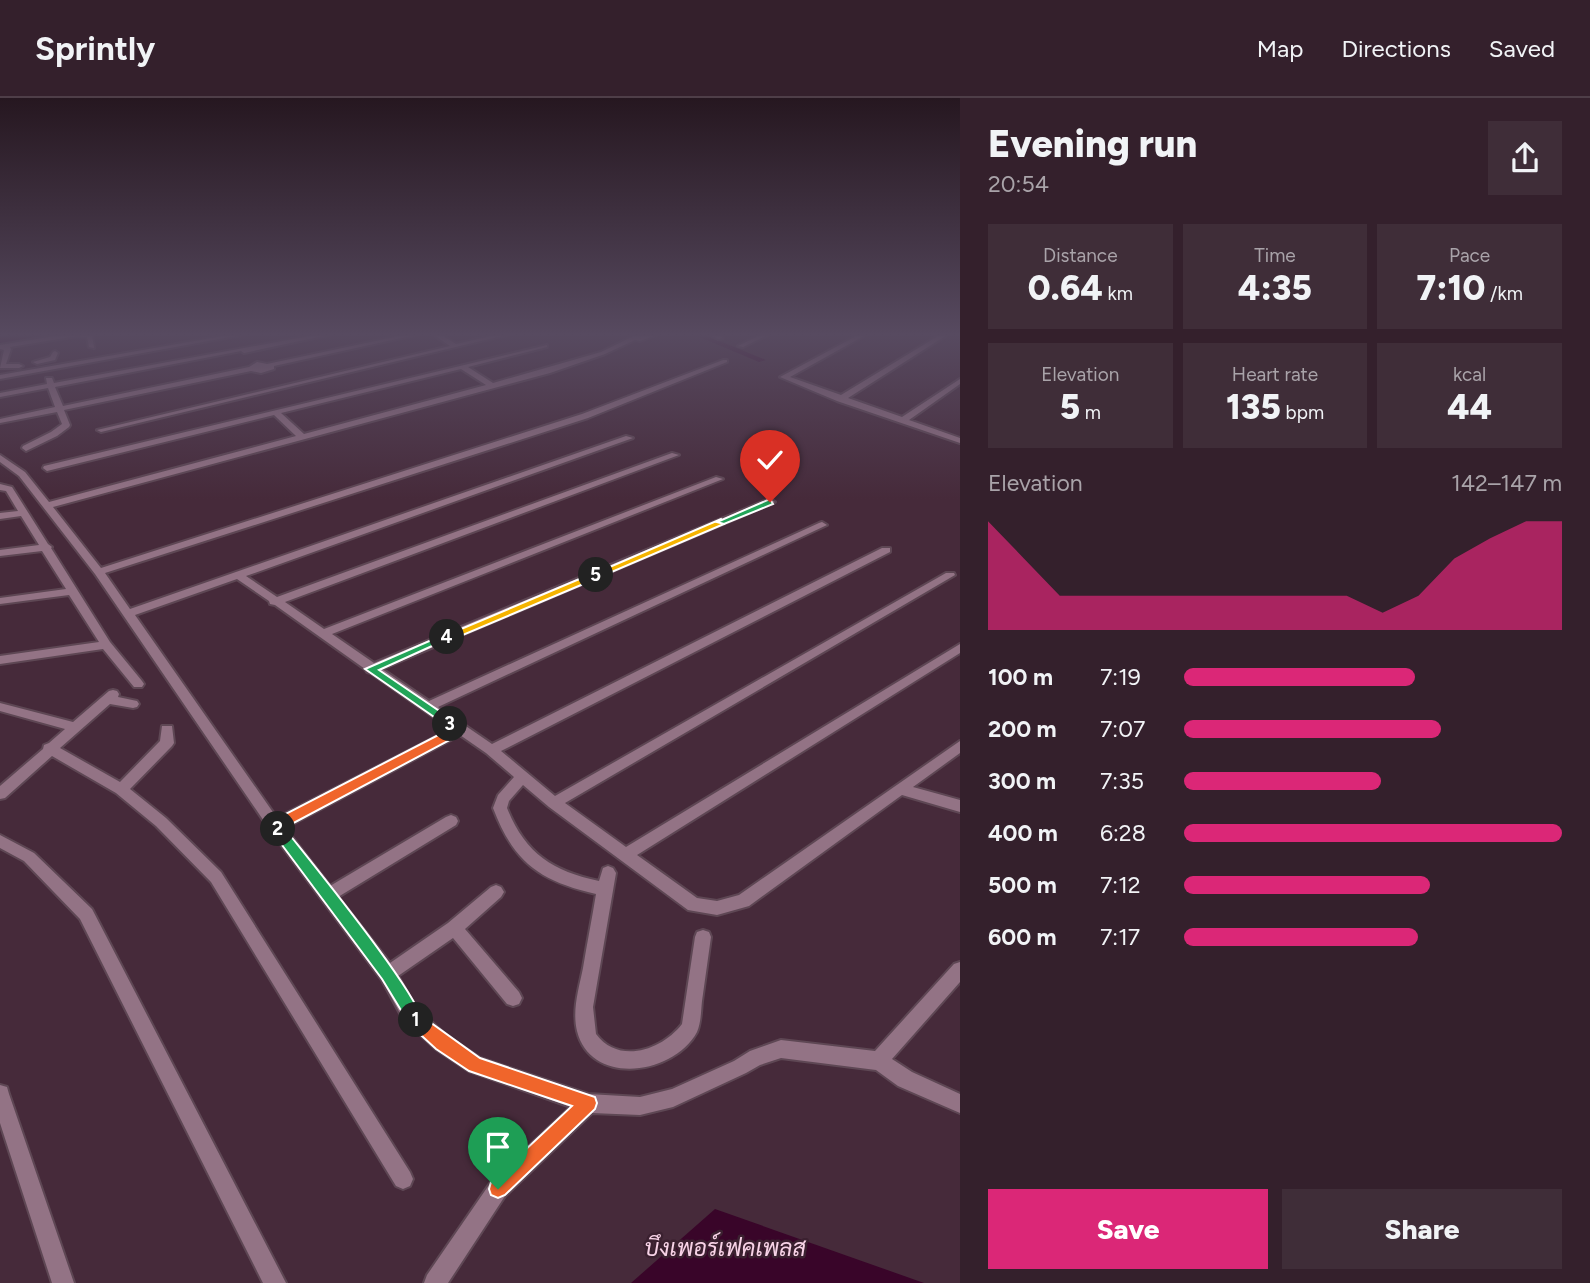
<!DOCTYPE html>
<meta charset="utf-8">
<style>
body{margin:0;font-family:Figtree,Sarabun,sans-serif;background:#3f2d38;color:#f1f3f6;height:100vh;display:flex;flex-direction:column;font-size:26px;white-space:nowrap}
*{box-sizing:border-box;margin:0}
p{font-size:23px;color:#a9a3a9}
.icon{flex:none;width:38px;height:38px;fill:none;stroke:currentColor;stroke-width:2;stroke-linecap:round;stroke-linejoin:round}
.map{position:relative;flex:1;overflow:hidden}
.panel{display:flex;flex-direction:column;background:#34202c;width:630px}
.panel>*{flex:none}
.pin{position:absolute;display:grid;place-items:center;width:60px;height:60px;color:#fff;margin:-72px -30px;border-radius:50% 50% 50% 0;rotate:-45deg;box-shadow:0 0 7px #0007}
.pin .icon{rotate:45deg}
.km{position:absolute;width:35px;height:35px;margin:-18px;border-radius:50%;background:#222;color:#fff;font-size:19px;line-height:35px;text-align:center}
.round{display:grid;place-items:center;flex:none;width:74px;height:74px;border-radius:0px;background:#3f2d38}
.headline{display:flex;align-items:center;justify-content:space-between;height:119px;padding:0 28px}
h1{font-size:38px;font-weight:800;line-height:52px}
.metrics{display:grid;grid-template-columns:repeat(3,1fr);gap:10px;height:119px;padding:7px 28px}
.metrics div{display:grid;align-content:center;border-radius:0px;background:#3f2d38;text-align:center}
.metrics b{font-size:35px;font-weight:800}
.metrics small{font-size:19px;font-weight:400}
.metrics p{font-size:19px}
.chart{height:196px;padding:14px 28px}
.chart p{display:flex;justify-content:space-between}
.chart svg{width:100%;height:126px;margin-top:7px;fill:#db2777;opacity:.7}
.primary-button{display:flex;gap:14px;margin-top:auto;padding:14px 28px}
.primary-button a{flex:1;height:80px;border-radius:0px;background:#db2777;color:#fff;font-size:28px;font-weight:800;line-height:80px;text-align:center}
.primary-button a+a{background:#3f2d38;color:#f1f3f6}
ul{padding:0 28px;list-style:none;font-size:23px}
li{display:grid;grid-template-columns:112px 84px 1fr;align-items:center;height:52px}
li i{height:18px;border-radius:9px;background:#db2777}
header{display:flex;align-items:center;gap:42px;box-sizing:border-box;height:98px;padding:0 35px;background:#34202c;border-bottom:2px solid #4e3e48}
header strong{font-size:33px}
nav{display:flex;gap:38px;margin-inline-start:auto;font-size:24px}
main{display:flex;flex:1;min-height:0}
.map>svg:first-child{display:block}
.water{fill:#390529}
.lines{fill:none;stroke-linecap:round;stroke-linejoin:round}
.canal{fill:#390529;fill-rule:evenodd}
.river{fill:#390529;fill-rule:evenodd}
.minor-casing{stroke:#5e4754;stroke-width:4}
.minor{fill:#937385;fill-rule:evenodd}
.split-1{fill:#f0652b;stroke:#fff;stroke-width:2}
.split-2{fill:#22a559;stroke:#fff;stroke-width:2}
.split-3{fill:#f0652b;stroke:#fff;stroke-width:2}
.split-4{fill:#22a559;stroke:#fff;stroke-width:2}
.split-5{fill:#f5b400;stroke:#fff;stroke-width:2}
.split-6{fill:#f5b400;stroke:#fff;stroke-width:2}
.split-7{fill:#22a559;stroke:#fff;stroke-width:2}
.labels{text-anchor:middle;stroke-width:5;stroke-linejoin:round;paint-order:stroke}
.near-water-label{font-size:23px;font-style:italic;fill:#f8d3e7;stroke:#3b2130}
</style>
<header>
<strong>Sprintly</strong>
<nav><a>Map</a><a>Directions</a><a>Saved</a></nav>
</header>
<main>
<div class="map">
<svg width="960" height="1185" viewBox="0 0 960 1185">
<rect width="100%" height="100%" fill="#462a3a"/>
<!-- water -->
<path class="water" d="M715,1111l209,74h-293z"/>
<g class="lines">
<!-- canal -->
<path class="canal" d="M690,235h10l66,27 -7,2z"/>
<!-- river -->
<path class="river" d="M24,235h27l-51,12v-8z"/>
<defs>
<path id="minor" d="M73,235l19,1 2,14 -5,-1 -2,-10 -10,-1 -67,11 1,2 -5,15h13l4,2 -4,2h-19l4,-18 -4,-1v-4z
M240,235h12l-252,46v-4z
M326,235h11l-93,20 -3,-2 -186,36 8,19 186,-39 8,-5 10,2 146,-31h11l-150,33v3l-13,4 -10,-2 -187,39 6,15 -1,2 -12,9 -31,15 -4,-3 1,-2 28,-14 11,-8 -5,-12 -57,11v-4l55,-12 -7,-19 -48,9v-4l47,-9 -1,-6h6l2,5z
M431,235h7l18,11 48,-11h10l-413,99 -4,-2 353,-84z
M640,235h7l-4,3 10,-3h8l-21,8 -5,-1 -30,14 -55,19 -497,134 48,61 481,-154 141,-54h4v2l-139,56 -483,155 25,36 496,-173 7,2 -387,138 31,21 395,-144 7,2 -394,147 39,27 392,-152 7,2 -391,155 42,29 393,-163 3,-1 5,3 -393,167 47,32 390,-178 3,-1 5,3 -389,182 54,37 390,-196h8v4l-389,199 54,45 391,-223h8l1,2 -390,228 61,44 334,-203v9l-323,202 60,43 20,3 22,-6 221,-154v12l-47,34 47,13v12l-58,-17 -153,111 -32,9 -29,-5 -139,-103 -26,-22 -14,16 -2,7c18,45 45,63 92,73l4,-13 5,-2 5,2 3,5 -23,134 3,27c23,31 66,16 86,-10l13,-87 2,-5 6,-2 6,2 2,5c-3,21 -6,43 -9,64 -1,10 -1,22 -5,31 -23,43 -106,55 -120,-1 -5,-21 2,-43 6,-63 4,-25 9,-49 13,-74 -56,-13 -82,-31 -103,-86l5,-13 16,-18 -28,-24 -26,-18 -175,93 45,58 116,-69 5,-2 5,2 2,4 -2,4 -118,72 52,66 58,-40 43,-36 5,-2 5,2 3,5 -3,5 -36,32 54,63 3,6 -3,6 -6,2 -6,-2 -54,-66 -55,38 17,31 33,30 32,21 108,36 52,3 32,-8 62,-28 16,-10 31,-11 94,11 79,-87 6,-2v20l-68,77 20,13 48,22v19l-62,-27 -22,-16 -95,-12 -21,7 -14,8 -73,34 -33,8 -48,-2 -87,83 -57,87h-24l3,-8 64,-93 80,-75 -102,-36 -33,-22 -33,-30 -21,-39 -112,-150 -175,-256 -76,-98 -19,-14v-7l25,17 24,30 247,-66 -22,-21 -227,56 -4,-3 1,-2 503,-121v2l-79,20 25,16 108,-31zM461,271l25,16 -182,49 -23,-21zM237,481l32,22 1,3 5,1 90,64 2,3 4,1 80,56 -174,89 -142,-203z
M706,235h8l9,5 -5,1z
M764,235h8l-29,14 -5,-1z
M862,235h7l-79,44 51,18 102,-62h7l-102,65 54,19 58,-38v5l-51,36 51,18v5l-123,-42 -57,-24z
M55,253l3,2 -3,7 -18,4 -4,-2 17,-5 3,-5z
M0,386l12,3 36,57 4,3 -1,1 59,94 32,39 2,3 -2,3h-8l-31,-38 -103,15v-8l99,-14 -30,-47 -69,9v-6l66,-9 -24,-38 -42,5v-6l39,-5 -18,-29 -21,3v-6l18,-2 -12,-20 -6,-1z
M113,592l4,1 2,3 -1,3 19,4 2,3 -2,3 -4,1 -23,-4 -50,44 60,34 40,-41 2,-15h10l2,17 -2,3 -42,43 36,29 55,54 189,300 3,7 -3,7 -7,3 -7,-3 -185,-304 -55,-56 -40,-33 -64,-37 -47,42 -5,1v-13l43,-37 1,-4 5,-2 16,-14 -65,-18v-8l73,19 36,-31z
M0,737l34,18 58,56 194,374h-23l-183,-364 -56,-58 -24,-13z
M0,987l7,2 2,7 65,189h-22l-52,-160z"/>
</defs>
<!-- minor casing -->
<use href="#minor" class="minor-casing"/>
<!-- minor -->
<use href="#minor" class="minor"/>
</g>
<!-- sky -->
<linearGradient id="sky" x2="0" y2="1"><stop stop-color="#261720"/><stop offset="0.59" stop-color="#574a60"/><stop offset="1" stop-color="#574a60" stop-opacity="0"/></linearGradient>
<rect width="960" height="401" fill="url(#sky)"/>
<!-- split-1 -->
<path class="split-1" d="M416,914l64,46 115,39 2,6 -2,6 -90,86 -7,3 -7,-3 -2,-6 2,-7 81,-76 -103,-35 -33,-22 -26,-24v-11z"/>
<!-- split-2 -->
<path class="split-2" d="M278,726l4,1c20,26 148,181 140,200h-12l-28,-46 -109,-146v-8z"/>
<!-- split-3 -->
<path class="split-3" d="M450,621l13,8v6l-179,95 -2,5 -4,2 -8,-5v-8l180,-93 -6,-5z"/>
<!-- split-4 -->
<path class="split-4" d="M443,537l9,2 -73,33 75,51 2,3 -6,4 -85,-59z"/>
<!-- split-5 -->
<path class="split-5" d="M596,474l4,5 -149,63 -9,-3z"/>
<!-- split-6 -->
<path class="split-6" d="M721,421l3,5 -124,53 -9,-2z"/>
<!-- split-7 -->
<path class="split-7" d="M770,401l3,5 -49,20 -7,-2z"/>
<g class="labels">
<!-- near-water labels -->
<g class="near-water-label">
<text x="725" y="1158">บึงเพอร์เฟคเพลส</text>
</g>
</g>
</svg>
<div class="pin" style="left:498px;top:1091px;background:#1e9e55"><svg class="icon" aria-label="arrive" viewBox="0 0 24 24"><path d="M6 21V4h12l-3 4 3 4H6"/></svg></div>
<div class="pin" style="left:770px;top:404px;background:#d93025"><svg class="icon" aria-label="check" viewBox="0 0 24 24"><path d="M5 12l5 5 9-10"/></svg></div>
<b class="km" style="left:416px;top:922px">1</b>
<b class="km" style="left:278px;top:731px">2</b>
<b class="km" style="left:450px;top:626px">3</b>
<b class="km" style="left:447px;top:539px">4</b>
<b class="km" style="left:596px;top:477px">5</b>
</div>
<section class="panel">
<div class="headline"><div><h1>Evening run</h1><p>20:54</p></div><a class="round"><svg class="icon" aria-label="share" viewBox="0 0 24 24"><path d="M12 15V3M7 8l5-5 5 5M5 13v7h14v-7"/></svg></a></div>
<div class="metrics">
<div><p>Distance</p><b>0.64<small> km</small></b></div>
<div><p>Time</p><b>4:35</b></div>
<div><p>Pace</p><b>7:10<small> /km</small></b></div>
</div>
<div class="metrics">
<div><p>Elevation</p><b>5<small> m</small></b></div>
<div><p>Heart rate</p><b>135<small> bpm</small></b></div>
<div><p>kcal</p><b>44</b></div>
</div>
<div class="chart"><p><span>Elevation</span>142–147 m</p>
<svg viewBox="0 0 160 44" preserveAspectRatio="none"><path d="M0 44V6L10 19L20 32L30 32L40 32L50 32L60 32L70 32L80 32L90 32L100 32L110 38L120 32L130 19L140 12L150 6L160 6V44z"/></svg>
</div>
<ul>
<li><b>100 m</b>7:19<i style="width:61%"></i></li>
<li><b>200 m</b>7:07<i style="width:68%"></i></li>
<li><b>300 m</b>7:35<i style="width:52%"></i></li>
<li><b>400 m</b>6:28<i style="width:100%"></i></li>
<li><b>500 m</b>7:12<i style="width:65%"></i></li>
<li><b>600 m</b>7:17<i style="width:62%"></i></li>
</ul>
<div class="primary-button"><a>Save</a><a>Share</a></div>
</section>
</main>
